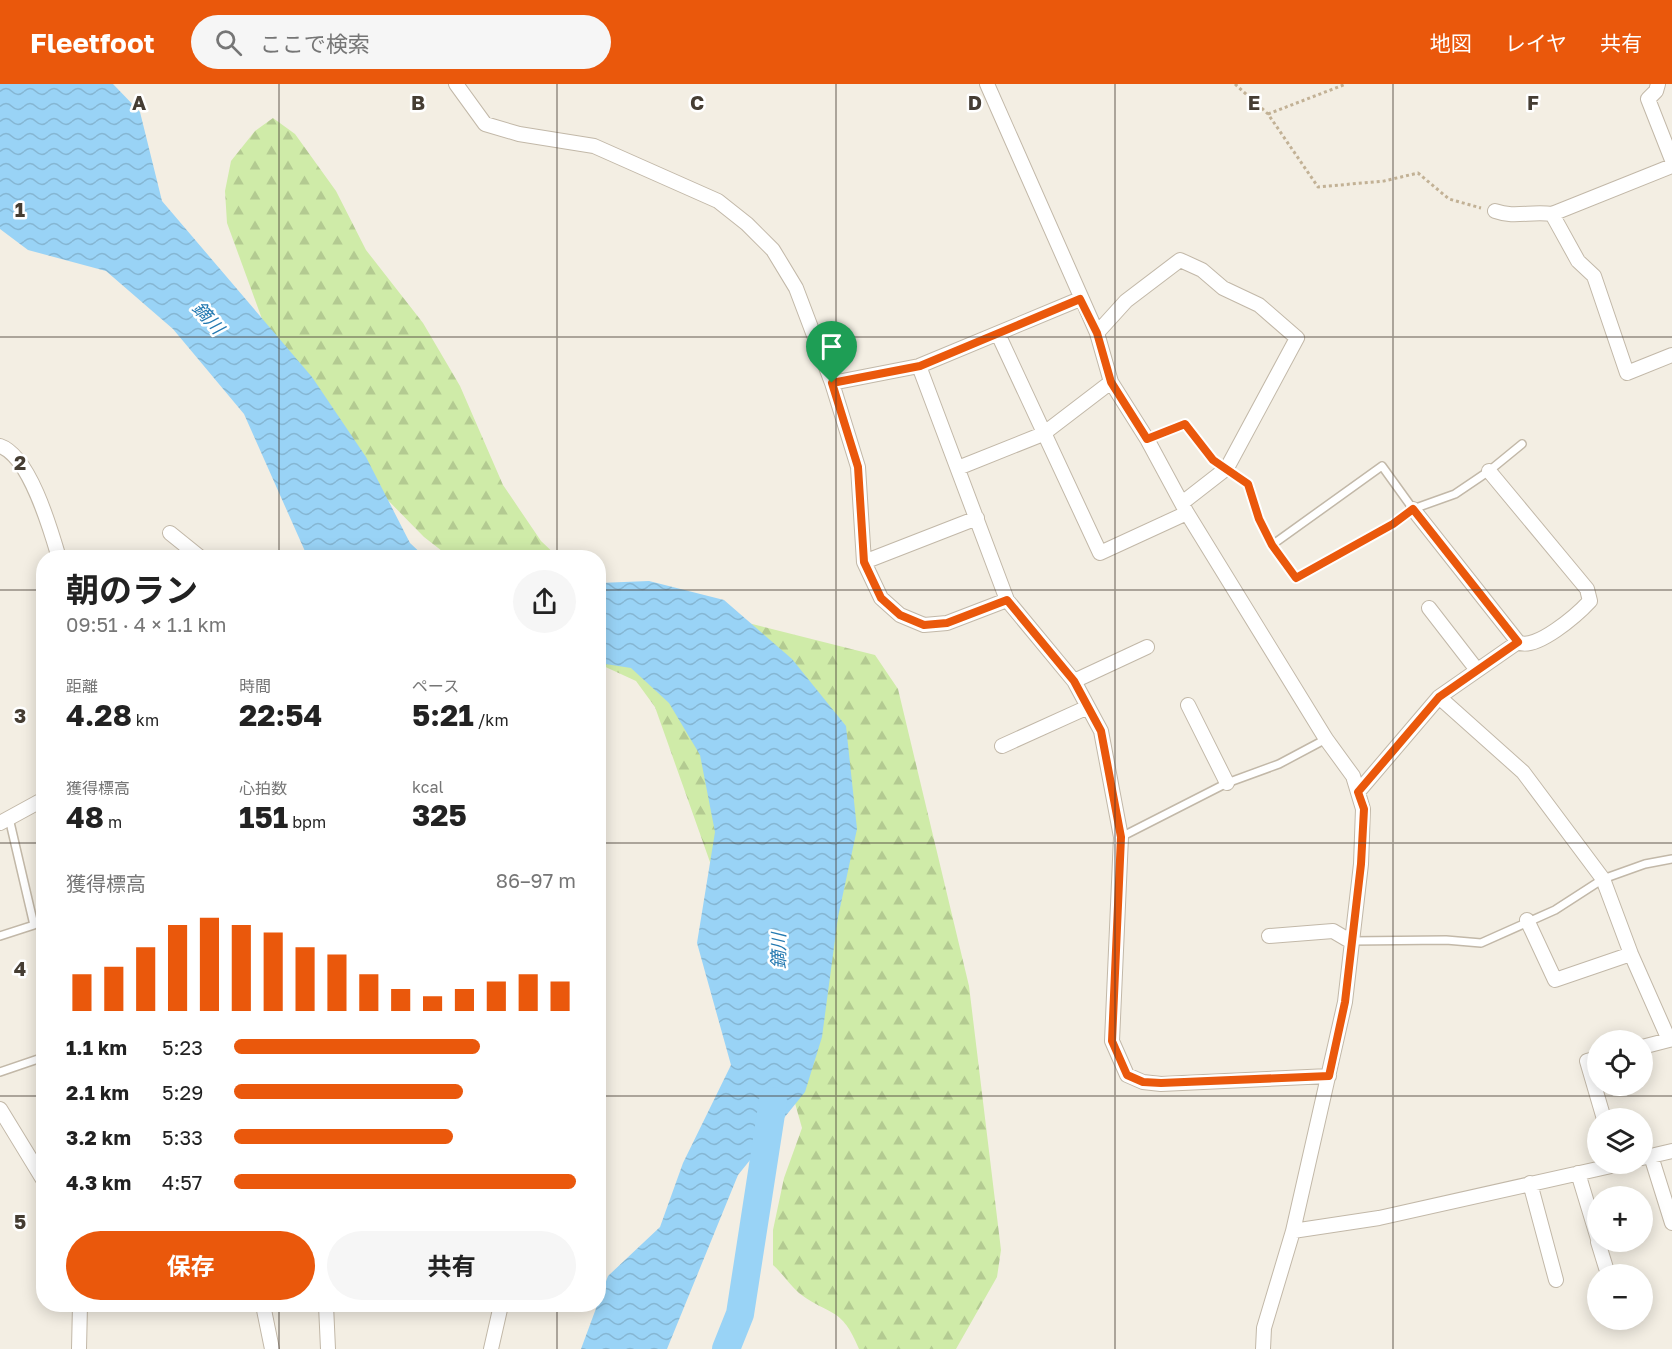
<!DOCTYPE html>
<html lang="ja">
<meta charset="utf-8">
<style>
body{margin:0;font-family:"Golos Text","Noto Sans JP",sans-serif;background:#f6f6f6;color:#222;height:100vh;display:flex;flex-direction:column;font-size:22px;white-space:nowrap}
*{box-sizing:border-box;margin:0}
p{font-size:20px;color:#767676}
.icon{flex:none;width:33px;height:33px;fill:none;stroke:currentColor;stroke-width:2;stroke-linecap:round;stroke-linejoin:round}
.map{position:relative;flex:1;overflow:hidden}
.drawer{position:absolute;left:36px;top:466px;width:570px;height:762px;display:flex;flex-direction:column;background:#fff;border-radius:24px;box-shadow:0 3px 15px #0003}
.drawer>*{flex:none}
.fabs{position:absolute;left:1587px;top:946px;display:grid;gap:12px}
.fabs a{display:grid;place-items:center;width:66px;height:66px;border-radius:50%;background:#fff;box-shadow:0 3px 15px #0003;font-size:30px}
.pin{position:absolute;display:grid;place-items:center;width:51px;height:51px;color:#fff;margin:-62px -26px;border-radius:50% 50% 50% 0;rotate:-45deg;box-shadow:0 0 6px #0007}
.pin .icon{rotate:45deg}
.round{display:grid;place-items:center;flex:none;width:63px;height:63px;border-radius:32px;background:#f6f6f6}
.head{display:flex;align-items:center;justify-content:space-between;height:102px;padding:0 30px}
h1{font-size:33px;font-weight:700;line-height:45px}
.stats{display:grid;grid-template-columns:repeat(3,1fr);gap:9px;height:102px;padding:6px 30px}
.stats div{display:grid;align-content:center}
.stats b{font-size:30px;font-weight:700}
.stats small{font-size:16px;font-weight:400}
.stats p{font-size:16px}
.chart{height:168px;padding:12px 30px}
.chart p{display:flex;justify-content:space-between}
.chart svg{width:100%;height:108px;margin-top:6px;stroke:#ea580c;stroke-width:6}
.action{display:flex;gap:12px;margin-top:auto;padding:12px 30px}
.action a{flex:1;height:69px;border-radius:36px;background:#ea580c;color:#fff;font-size:24px;font-weight:700;line-height:69px;text-align:center}
.action a+a{background:#f6f6f6;color:#222}
ul{padding:0 30px;list-style:none;font-size:20px}
li{display:grid;grid-template-columns:96px 72px 1fr;align-items:center;height:45px}
li i{height:15px;border-radius:8px;background:#ea580c}
header{display:flex;align-items:center;gap:36px;box-sizing:border-box;height:84px;padding:0 30px;background:#ea580c;color:#fff}
header strong{font-size:28px}
nav{display:flex;gap:33px;margin-inline-start:auto;font-size:21px}
.search{width:420px;height:54px;background:#f6f6f6;display:flex;align-items:center;gap:15px;box-sizing:border-box;padding:0 21px;border-radius:33px;color:#767676;font-size:22px}
.map>svg:first-child{display:block}
.forest{fill:url(#forest-firs)}
.water{fill:url(#water-waves)}
.lines{fill:none;stroke-linecap:round;stroke-linejoin:round}
.river{stroke:#99d3f6;stroke-width:28}
.lane-casing{stroke:#c2b8a8;stroke-width:10}
.street-casing{stroke:#c2b8a8;stroke-width:16}
.path{stroke:#c2b195;stroke-width:3;stroke-dasharray:3 3;stroke-linecap:butt}
.lane{stroke:#fff;stroke-width:7}
.street{stroke:#fff;stroke-width:14}
.route-casing{stroke:#fff;stroke-width:12}
.route{stroke:#ea580c;stroke-width:8}
.grid{fill:none;stroke:#453d33;stroke-width:1.5;stroke-opacity:0.55}
.labels{text-anchor:middle;stroke-width:5;stroke-linejoin:round;paint-order:stroke}
.water-label{font-size:18px;font-style:italic;fill:#2379b1;stroke:#fff}
.grid-label{font-size:20px;text-anchor:middle;font-weight:bold;fill:#453d33;stroke:#fff;stroke-width:5;stroke-linejoin:round;paint-order:stroke}
</style>
<header>
<strong>Fleetfoot</strong>
<div class="search"><svg class="icon" aria-label="search" viewBox="0 0 24 24"><circle cx="10" cy="10" r="6"/><path d="M15 15l6 6"/></svg>ここで検索</div>
<nav><a>地図</a><a>レイヤ</a><a>共有</a></nav>
</header>
<div class="map">
<svg width="1672" height="1265" viewBox="0 0 1672 1265">
<defs>
<pattern id="forest-firs" width="22" height="20" patternUnits="userSpaceOnUse" patternTransform="scale(1.5)"><rect width="22" height="20" fill="#cfeba8"/><path d="M5 1l3.5 6h-7zM16 11l3.5 6h-7z" fill="#b3ca91"/></pattern>
<pattern id="water-waves" width="16" height="10" patternUnits="userSpaceOnUse" patternTransform="scale(1.5)"><rect width="16" height="10" fill="#99d3f6"/><path d="M0 5q4-4 8 0t8 0" fill="none" stroke="#85b6d3"/></pattern>
</defs>
<rect width="100%" height="100%" fill="#f3eee3"/>
<!-- forest -->
<path class="forest" d="M273,34l22,16 41,57 30,59 57,73 37,63 43,99 38,56 18,17h-108l-27,-21 -50,-51 -97,-126 -50,-137 -2,-32 6,-30 24,-30z
M598,501l277,70 23,34 71,297 32,264 -4,27 -41,72h-97c-17,-43 -30,-33 -60,-56 -9,-8 -17,-20 -26,-28v-35l11,-52 18,-50 -9,-32 -138,-389 -19,-26 -37,-17z"/>
<!-- water -->
<path class="water" d="M0,0h113l27,28 22,89 150,176 54,80 44,86 16,15h-118l-64,-144 -71,-85 -67,-58 -78,-21 -28,-21z
M649,497l75,19 68,59 54,67 11,103 -19,88 -16,120 -17,55 -67,83 -71,174h-86l27,-73 52,-49 23,-64 48,-98 -34,-122 18,-111 -15,-77 -31,-52 -38,-35 -32,-5v-80z"/>
<g class="lines">
<!-- river -->
<path class="river" d="M726,1265l14,-35 33,-213"/>
<defs>
<path id="lane" d="M1147,355l38,-15 28,36 35,24 11,35 13,26 24,33 97,-54 20,-15 42,-15 34,-23 33,-27
M1272,461l110,-79 31,43
M1121,753l106,-54 52,-19 47,-25
M0,852l34,-11 -25,-107
M1352,857l94,-1 35,3 74,-33 48,-31 42,-15 27,-5
M0,988l44,-15"/>
<path id="street" d="M456,0l29,40 34,10 75,12 124,55 29,23 26,26 23,38 36,95 26,84 6,95 17,36 19,17 24,10 23,-2 60,-23 67,81 27,50 20,106 -9,204 15,34 16,7 18,2 168,-8
M987,0l110,249 14,49 36,57 40,74 139,226 27,37 10,33 -2,55 -16,138 -52,229 -29,97 -1,21
M1658,0l-2,7 -8,8 24,61
M1495,127c19,7 36,0 57,3l120,-48
M1552,130l26,47 16,15 33,97 45,-18
M1097,249l29,-32 54,-41 22,10 21,18 36,17 38,33 -70,130 -45,35
M998,250l102,219 87,-40
M919,282l88,234
M832,299l87,-17 161,-67
M0,362c30,10 51,85 59,112
M958,384l85,-34 68,-52
M1413,425l105,133c17,10 60,-28 72,-41l-3,-12 -98,-118
M170,449l31,25
M864,478l113,-44
M1429,524l48,62
M1074,597l73,-34
M1439,613l84,75 80,107 28,75 38,86 -27,7
M1188,621l39,78
M1002,662l86,-39
M1358,708l81,-95 79,-55
M0,739l44,-24
M1527,836l28,60 76,-26
M1269,852l64,-5 17,10
M1598,974l-11,3 17,58
M0,1025l44,72
M1651,1072l21,67
M1642,1074l30,-7
M1578,1089l20,66
M1530,1099l26,97
M1293,1147l86,-13 241,-54
M1598,1158l8,26
M263,1221l9,44
M326,1221l2,44
M79,1265l1,-44
M491,1265l10,-44"/>
</defs>
<!-- lane casing -->
<use href="#lane" class="lane-casing"/>
<!-- street casing -->
<use href="#street" class="street-casing"/>
<!-- path -->
<path class="path" d="M1235,0l33,30 50,73 66,-6 34,-8 31,26 32,9
M1268,30l78,-30"/>
<!-- lane -->
<use href="#lane" class="lane"/>
<!-- street -->
<use href="#street" class="street"/>
</g>
<g class="lines">
<defs>
<path id="route" d="M1080,215l17,34 14,49 36,57 38,-15 28,36 35,24 11,35 13,26 24,33 97,-54 20,-15 105,133 -79,55 -81,95 6,17 -3,55 -16,138 -16,74 -168,7 -18,-1 -16,-7 -15,-34 9,-204 -20,-106 -27,-50 -67,-81 -60,23 -23,2 -24,-10 -19,-17 -17,-36 -6,-95 -26,-84 88,-17z"/>
</defs>
<!-- route casing -->
<use href="#route" class="route-casing"/>
<!-- route -->
<use href="#route" class="route"/>
</g>
<!-- grid -->
<path class="grid" d="M279,0v474M557,0v474M836,0v1265M1115,0v1265M1393,0v1265M0,253h1672M0,506h44M598,506h1074M0,759h44M598,759h1074M0,1012h44M598,1012h1074M279,1221v44M557,1221v44"/>
<g class="labels">
<!-- water labels -->
<g class="water-label">
<text transform="translate(208 234) rotate(48)" y="6">鏑川</text>
<text transform="translate(779 867) rotate(-90)" y="6">鏑川</text>
</g>
</g>
<g class="grid-label">
<text x="139" y="26">A</text>
<text x="418" y="26">B</text>
<text x="697" y="26">C</text>
<text x="975" y="26">D</text>
<text x="1254" y="26">E</text>
<text x="1533" y="26">F</text>
<text x="20" y="133">1</text>
<text x="20" y="386">2</text>
<text x="20" y="639">3</text>
<text x="20" y="892">4</text>
<text x="20" y="1145">5</text>
</g>
</svg>
<div class="fabs">
<a><svg class="icon" aria-label="locate" viewBox="0 0 24 24"><circle cx="12" cy="12" r="6"/><path d="M12 2v4M12 18v4M2 12h4M18 12h4"/></svg></a>
<a><svg class="icon" aria-label="layers" viewBox="0 0 24 24"><path d="M12 4l9 5-9 5-9-5zM3 14l9 5 9-5"/></svg></a>
<a>+</a>
<a>−</a>
</div>
<div class="pin" style="left:832px;top:299px;background:#1e9e55"><svg class="icon" aria-label="arrive" viewBox="0 0 24 24"><path d="M6 21V4h12l-3 4 3 4H6"/></svg></div>
<section class="drawer">
<div class="head"><div><h1>朝のラン</h1><p>09:51 · 4 × 1.1 km</p></div><a class="round"><svg class="icon" aria-label="share" viewBox="0 0 24 24"><path d="M12 15V3M7 8l5-5 5 5M5 13v7h14v-7"/></svg></a></div>
<div class="stats">
<div><p>距離</p><b>4.28<small> km</small></b></div>
<div><p>時間</p><b>22:54</b></div>
<div><p>ペース</p><b>5:21<small> /km</small></b></div>
</div>
<div class="stats">
<div><p>獲得標高</p><b>48<small> m</small></b></div>
<div><p>心拍数</p><b>151<small> bpm</small></b></div>
<div><p>kcal</p><b>325</b></div>
</div>
<div class="chart"><p><span>獲得標高</span>86–97 m</p>
<svg viewBox="0 0 160 44" preserveAspectRatio="none"><path d="M5 44V29M15 44V26M25 44V18M35 44V9M45 44V6M55 44V9M65 44V12M75 44V18M85 44V21M95 44V29M105 44V35M115 44V38M125 44V35M135 44V32M145 44V29M155 44V32"/></svg>
</div>
<ul>
<li><b>1.1 km</b>5:23<i style="width:72%"></i></li>
<li><b>2.1 km</b>5:29<i style="width:67%"></i></li>
<li><b>3.2 km</b>5:33<i style="width:64%"></i></li>
<li><b>4.3 km</b>4:57<i style="width:100%"></i></li>
</ul>
<div class="action"><a>保存</a><a>共有</a></div>
</section>
</div>
